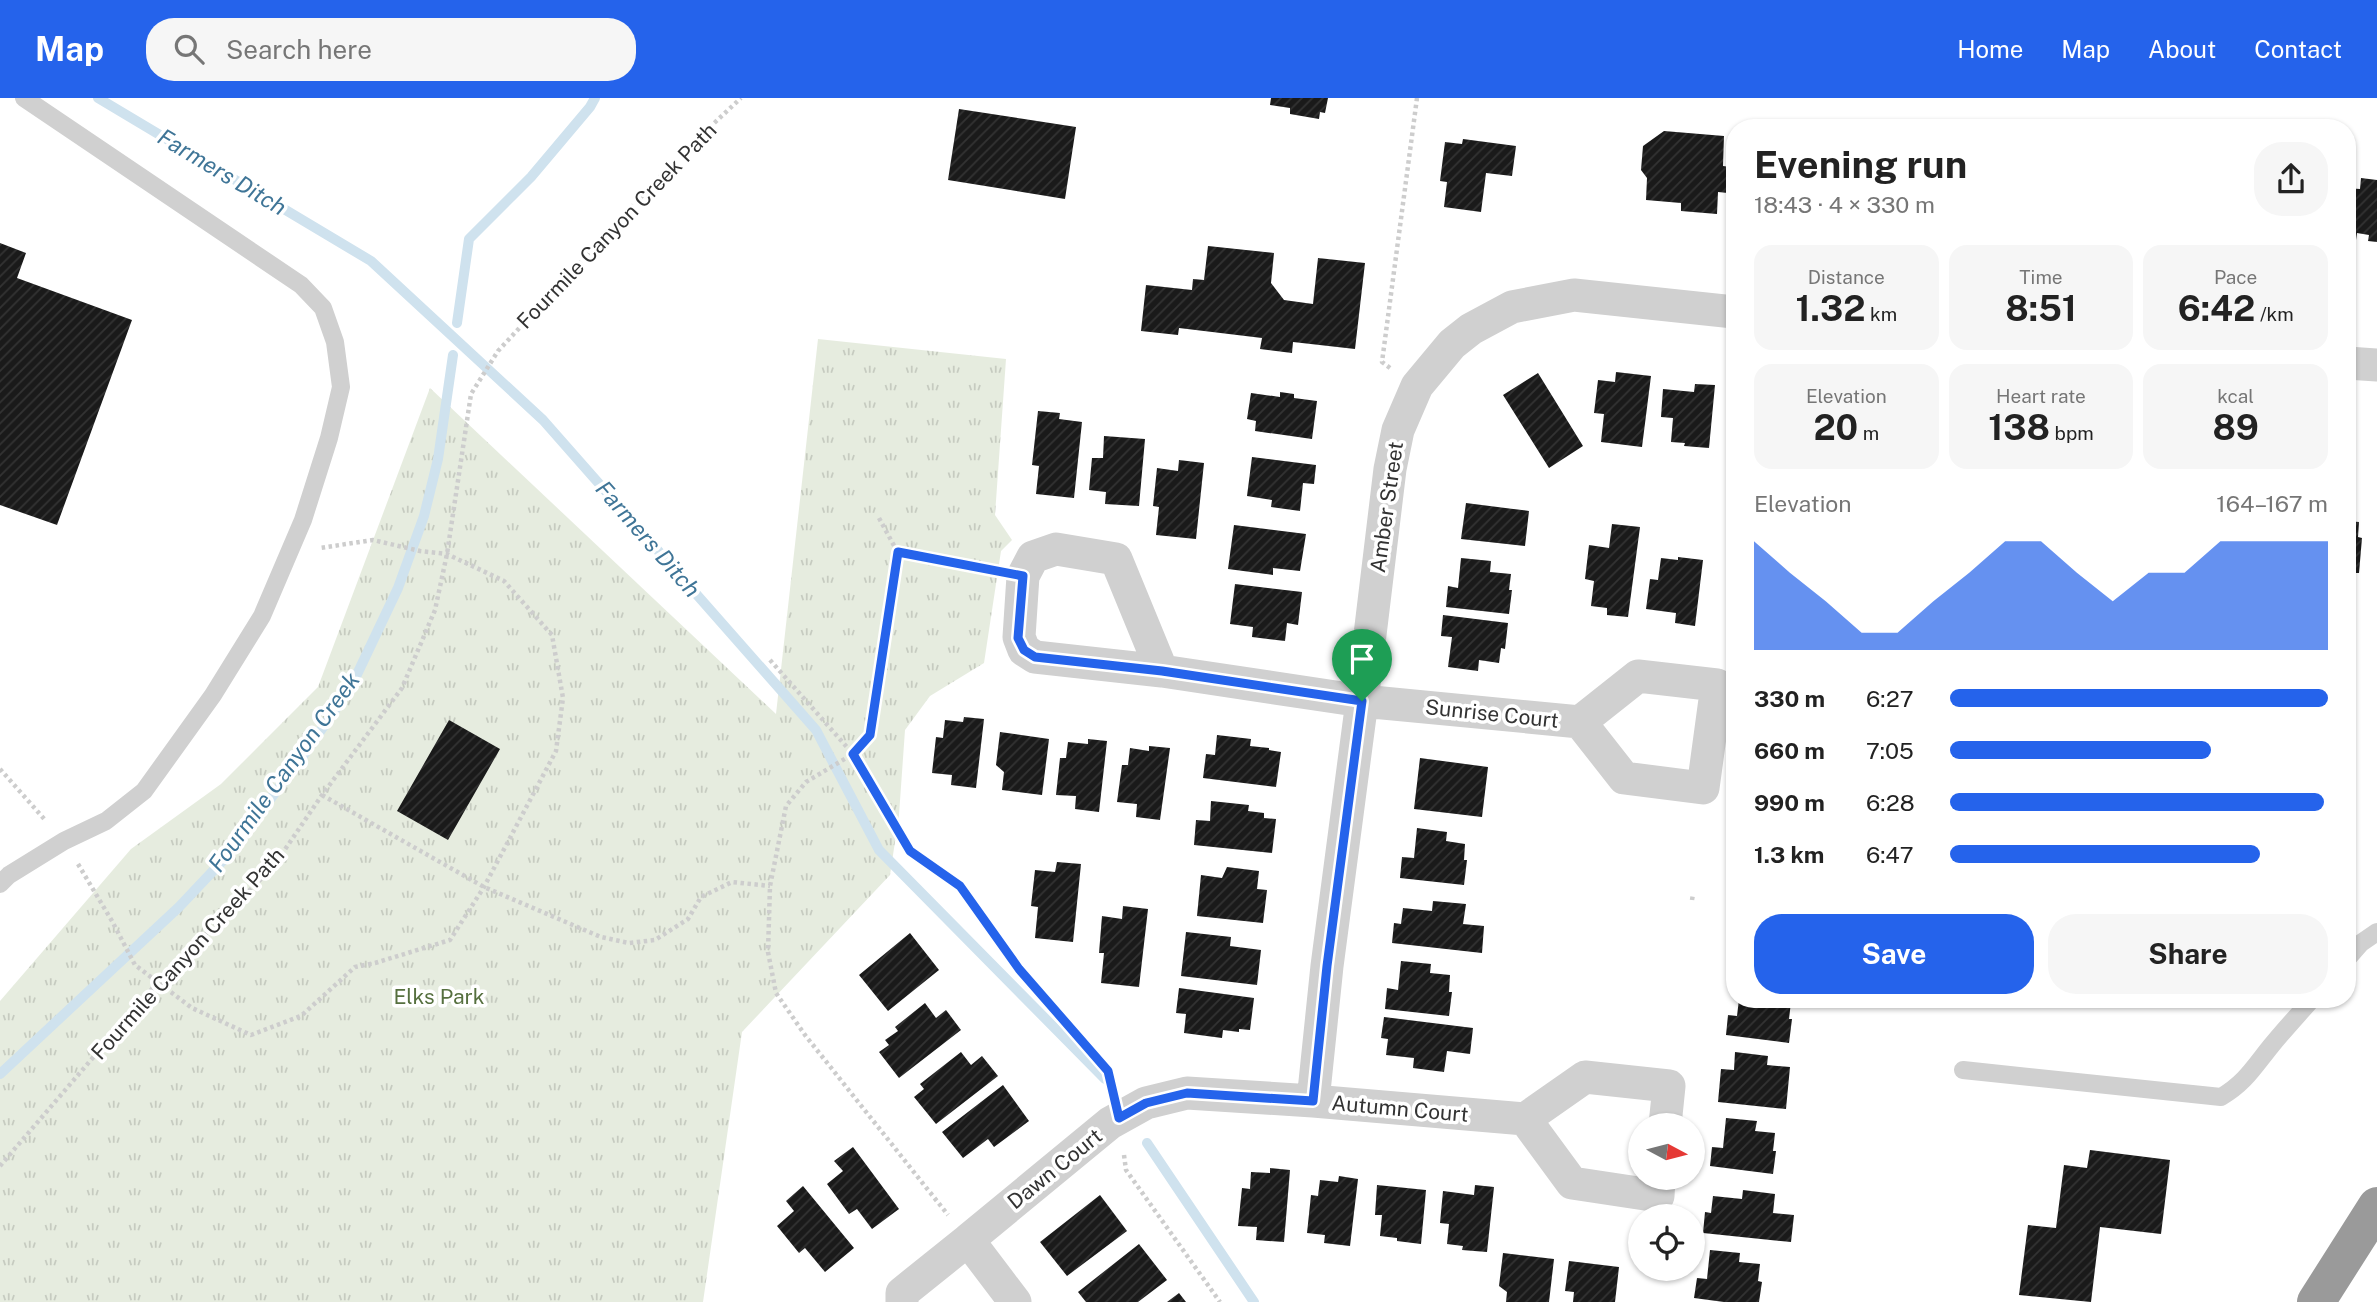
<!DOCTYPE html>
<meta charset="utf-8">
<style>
body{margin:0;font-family:"Public Sans",sans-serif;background:#f6f6f6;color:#222;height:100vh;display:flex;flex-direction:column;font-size:26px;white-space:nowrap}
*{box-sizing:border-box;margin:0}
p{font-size:23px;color:#767676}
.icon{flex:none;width:38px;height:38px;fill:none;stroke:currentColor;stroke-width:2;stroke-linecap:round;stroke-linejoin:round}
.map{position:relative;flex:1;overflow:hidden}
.side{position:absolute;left:1726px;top:21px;width:630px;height:889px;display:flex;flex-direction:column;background:#fff;border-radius:28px;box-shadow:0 2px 5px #0004}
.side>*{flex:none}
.needle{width:46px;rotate:97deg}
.buttons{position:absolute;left:1628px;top:1015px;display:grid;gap:14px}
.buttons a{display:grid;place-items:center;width:77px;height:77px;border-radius:50%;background:#fff;box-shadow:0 2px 5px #0004;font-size:35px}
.pin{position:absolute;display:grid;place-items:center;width:60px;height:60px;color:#fff;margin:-72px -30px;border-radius:50% 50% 50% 0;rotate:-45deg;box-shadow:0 0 7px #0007}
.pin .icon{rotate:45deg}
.round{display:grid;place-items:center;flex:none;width:74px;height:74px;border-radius:28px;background:#f6f6f6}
.headline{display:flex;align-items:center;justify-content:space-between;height:119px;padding:0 28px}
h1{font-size:38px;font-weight:700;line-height:52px}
.figures{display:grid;grid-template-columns:repeat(3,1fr);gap:10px;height:119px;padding:7px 28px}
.figures div{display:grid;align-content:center;border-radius:18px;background:#f6f6f6;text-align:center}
.figures b{font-size:35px;font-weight:700}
.figures small{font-size:19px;font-weight:400}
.figures p{font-size:19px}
.chart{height:196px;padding:14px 28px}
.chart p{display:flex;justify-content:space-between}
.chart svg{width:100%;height:126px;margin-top:7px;fill:#2563eb;opacity:.7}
.action{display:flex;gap:14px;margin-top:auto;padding:14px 28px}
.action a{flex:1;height:80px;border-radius:28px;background:#2563eb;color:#fff;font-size:28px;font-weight:700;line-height:80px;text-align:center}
.action a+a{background:#f6f6f6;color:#222}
ul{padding:0 28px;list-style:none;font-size:23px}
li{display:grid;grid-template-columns:112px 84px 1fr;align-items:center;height:52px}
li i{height:18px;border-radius:9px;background:#2563eb}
header{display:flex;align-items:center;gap:42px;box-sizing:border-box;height:98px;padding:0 35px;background:#2563eb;color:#fff}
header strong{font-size:33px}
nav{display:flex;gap:38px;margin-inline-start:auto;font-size:24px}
.search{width:490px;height:63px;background:#f6f6f6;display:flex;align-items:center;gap:18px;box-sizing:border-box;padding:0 24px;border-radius:28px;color:#767676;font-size:26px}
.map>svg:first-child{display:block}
.grass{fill:url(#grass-tufts)}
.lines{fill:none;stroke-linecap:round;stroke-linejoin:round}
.stream{stroke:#cfe2ee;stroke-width:10}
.building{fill:url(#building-hatch)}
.path{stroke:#cdcdcd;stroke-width:4.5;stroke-dasharray:3.5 3.5;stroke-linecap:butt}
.lane{stroke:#d0d0d0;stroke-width:18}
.street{stroke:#d0d0d0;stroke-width:33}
.highway{stroke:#9a9a9a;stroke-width:38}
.route-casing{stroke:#fff;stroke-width:14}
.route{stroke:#2563eb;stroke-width:9}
.labels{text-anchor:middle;stroke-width:7;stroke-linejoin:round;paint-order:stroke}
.street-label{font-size:21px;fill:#333;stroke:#fff}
.park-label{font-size:21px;fill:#56703f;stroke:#fff}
.water-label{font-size:23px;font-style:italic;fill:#3f7597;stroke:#fff}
</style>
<header>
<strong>Map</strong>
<div class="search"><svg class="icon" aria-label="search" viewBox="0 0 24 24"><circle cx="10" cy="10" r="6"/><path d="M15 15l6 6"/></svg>Search here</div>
<nav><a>Home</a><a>Map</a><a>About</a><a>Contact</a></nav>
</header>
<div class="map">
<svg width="2377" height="1204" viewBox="0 0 2377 1204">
<defs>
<pattern id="grass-tufts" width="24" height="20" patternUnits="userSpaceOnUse" patternTransform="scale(1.75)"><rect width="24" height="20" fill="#e6ecdf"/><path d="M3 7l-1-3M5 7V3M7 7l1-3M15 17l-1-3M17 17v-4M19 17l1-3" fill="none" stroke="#c6cbc0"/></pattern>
<pattern id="building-hatch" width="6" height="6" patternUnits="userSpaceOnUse" patternTransform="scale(1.75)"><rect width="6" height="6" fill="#1a1a1a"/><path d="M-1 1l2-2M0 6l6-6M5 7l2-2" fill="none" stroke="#333"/></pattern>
</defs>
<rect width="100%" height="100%" fill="#fff"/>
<!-- grass -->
<path class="grass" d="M818,241l188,20 -11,156 17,25 -11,11 -17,112 -54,33 -25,34 -6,85 -9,60 -148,157 -39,270h-703v-301l131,-152 90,-65 97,-97 112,-299 346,326z"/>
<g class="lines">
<!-- stream -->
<path class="stream" d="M98,0l273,163 172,159 273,310 63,120 226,229
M457,225l12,-84 62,-62 59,-70 5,-9
M0,976l179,-167 50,-53 79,-105 43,-62 47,-99 26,-72 14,-57 15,-104
M1147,1045l107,159"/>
</g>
<!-- building -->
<path class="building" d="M1271,0h57l-3,15 -5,-1 -1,7 -29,-5v-6l-20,-3z
M959,11l117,18 -11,72 -117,-19z
M1664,33l60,5 -1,30 7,1 -2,26 -10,-1 -1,22 -36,-3v-8l-35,-3 1,-22 -6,-8 2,-24z
M1463,41l53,7 -4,30 -26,-3 -5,39 -37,-5 3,-25 -7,-1 5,-39 17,2z
M2361,80l16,2v62l-9,-1 1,-6 -12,-2 -4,29 -6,-1v-73l13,1z
M0,145l26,10 -9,25 115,42 -75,205 -57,-20z
M1208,148l66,7 -3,30 13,17 29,4 5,-46 47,5 -10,86 -62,-7 -1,11 -32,-4 2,-11 -83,-10 -1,7 -37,-4 5,-46 46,5 1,-11 11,1z
M1616,274l35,4 -9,71 -41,-5 3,-28 -10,-1 4,-33 17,2z
M1538,275l45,73 -34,22 -46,-73z
M1695,286l20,1 -6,63 -25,-2 1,-3 -14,-1 2,-24 -12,-1 2,-28 31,3z
M1280,294l14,2v4l23,3 -5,38 -57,-8 1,-10 -9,-2 4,-26 29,4z
M1729,299h5v29l-7,-1z
M1038,313l22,2 -1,6 23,3 -8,76 -38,-4 3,-28 -7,-1z
M1104,338l41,3 -6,67 -34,-2 1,-12 -17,-2 3,-32h11z
M1252,359l64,8 -2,19 -11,-1 -3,28 -29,-4 1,-7 -25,-4z
M1179,362l25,3 -8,76 -40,-4 3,-28 -6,-1 4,-38 21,3z
M1466,405l63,8 -4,35 -64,-7z
M2347,423l12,1 -1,15 4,1 -3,35h-6l-1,12 -5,-1z
M1612,426l28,3 -12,90 -21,-2v-7l-16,-2 3,-25 -9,-2 4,-34 20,3z
M1234,427l72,9 -6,37 -27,-3v7l-45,-6z
M1678,459l25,3 -8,66 -20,-3 1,-10 -30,-4 4,-30 8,1 3,-22 17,2z
M1461,460l30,3 -1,11 21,2 -2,16h3l-3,24 -63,-7 2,-21 10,2z
M1235,486l67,8 -4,33 -11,-2 -2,18 -33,-4 1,-10 -23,-3z
M1443,517l65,8 -3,26 -4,-1 -2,15 -20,-3 -1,11 -30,-4 4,-30 -11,-1z
M964,619l20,2 -8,69 -25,-3 1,-10 -20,-2 4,-36 7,1 2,-18 18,2z
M449,622l51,29 -52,91 -51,-29z
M1000,634l49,7 -7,56 -40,-5 2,-18 -8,-7z
M1217,637l34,4 -1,7 19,2v2l12,2 -5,35 -73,-9 3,-24 9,1z
M1088,641l19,2 -8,71 -24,-3 1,-13 -20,-1 4,-37h6l2,-16 20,2z
M1149,648l21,2 -10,72 -24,-3 1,-13 -20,-2 5,-37h6l2,-17 19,3z
M1420,660l68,9 -6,50 -68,-8z
M1211,703l38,4 -1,6 16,2v5l12,1 -4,34 -78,-8 2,-25 14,1z
M1417,730l30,4 -1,9 19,3 -1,16h3l-3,25 -64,-7 2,-21 12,1z
M1057,764l24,2 -8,78 -38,-4 3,-31 -7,-1 4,-36 20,2z
M1227,769l32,4 -2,18 10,1 -4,33 -66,-7 4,-41 21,3z
M1433,803l33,3 -3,20 21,2 -2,27 -90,-10 2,-20 7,1 2,-16 29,3z
M1123,808l25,3 -9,78 -38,-4 3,-30h-5l3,-37 20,3z
M1186,834l45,5 -1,9 31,4 -4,35 -76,-9z
M910,835l29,37 -51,41 -29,-36z
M1401,863l30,3 -1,9 20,2 -1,17h3l-3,24 -64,-7 2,-21 11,2z
M1179,890l75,10 -4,32 -11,-1v3l-16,-2 -1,8 -38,-5 2,-19 -10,-1z
M1739,901l52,3 -2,17h3l-3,24 -63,-8 2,-20 9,1z
M925,905l11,15 10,-8 15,20 -62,48 -20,-26 10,-7 -4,-5 13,-9 -3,-4z
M1384,919l89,11 -3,26 -23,-3 -3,21 -31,-4 1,-10 -28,-3 2,-16 -7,-1z
M961,954l10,13 11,-9 16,20 -62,48 -22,-27 10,-8 -4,-5z
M1735,954l33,4 -1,9 23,2 -4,42 -68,-7 3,-33 13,1z
M1003,987l26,36 -35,26 -6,-8 -25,19 -21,-26z
M1726,1020l31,3 -2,10 20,2 -2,18h3l-3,23 -63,-8 2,-19 11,1z
M853,1049l46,62 -27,20 -15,-20 -8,5 -22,-30 16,-13 -9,-10z
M2090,1052l80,10 -9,74 -61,-7 -9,75 -72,-7 9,-70 28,3 8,-63 23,3z
M1270,1070l20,2 -6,72 -28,-2 1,-13 -19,-1 4,-38 8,1 1,-17 19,1z
M1339,1078l19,3 -8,67 -26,-3 1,-8 -18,-2 4,-38 7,1 2,-16 18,2z
M1377,1087l49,5 -5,54 -24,-3v-3l-17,-2 2,-21h-7z
M1475,1087l19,2 -7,65 -25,-2 1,-4 -16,-2 2,-20 -9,-1 3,-32 31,4z
M803,1088l51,62 -29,24 -20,-24 -6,5 -22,-27 17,-15 -8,-10z
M1743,1092l32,4 -2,19 21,2 -3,27 -88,-9 2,-21 6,1 2,-17 29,3z
M1100,1097l27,36 -60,45 -27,-34z
M1139,1146l28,36 -29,22h-52l-8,-10z
M1710,1152l30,3 -1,9 21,2 -2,17 4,1 -3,20h-35l-30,-4 3,-20 10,1z
M1503,1155l51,6 -5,43h-43l1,-10 -8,-6z
M1569,1163l50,6 -4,35h-42l1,-10 -9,-1z
M1179,1195l7,9h-19z"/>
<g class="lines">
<!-- path -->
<path class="path" d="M1390,270l-8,-6 35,-264
M879,420l19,35 -28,182 -17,19 -47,28 -20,24 -16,80 -2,66 8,41 29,42 143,180
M898,455l92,17
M770,562l83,94 57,97 49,35 60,83 89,102 3,13
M0,671l46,52
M322,697l162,92 117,50 28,6 26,-3 33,-21 13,-22 31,-15 38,4
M78,766l34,57 23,44 57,43 59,27 50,-19 54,-49 20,-4 75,-23 34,-53 72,-136 7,-53 -11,-63 -48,-54 -57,-27 -27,-3 -47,-11 -53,8
M1692,802l1,-6
M1124,1057l2,15 94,132
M0,1068l157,-183 116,-116 49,-72 80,-107 33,-78 12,-56 24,-160 27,-43 184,-198 59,-55"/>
<!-- lane -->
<path class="lane" d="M0,786l9,-9 55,-34 42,-20 38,-30 69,-96 49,-79 41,-96 26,-82 12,-51 -6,-45 -12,-34 -22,-23 -277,-187
M2347,861l14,-16 16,-11
M1963,972l258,27c24,-14 33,-30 50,-51 13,-16 27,-31 41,-47"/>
<!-- street -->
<path class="street" d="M2347,265l30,2
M1162,573l-127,-14 -11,-7 -5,-13 4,-61 10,-19 23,-8 60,10 46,112 200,30 218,21
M1638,578l79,9 -14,103 -79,-10 -44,-56z
M1313,1003l14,-135 35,-265 28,-232 8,-39 19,-44 35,-42 19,-15 41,-22 62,-12 160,17
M1659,1080l-1,18 -86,-13 -47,-64 60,-42 84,9 -4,39
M968,1142l142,-117 36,-20 41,-10 126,8 212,18
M902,1204v-9l66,-53 47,62"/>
<!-- highway -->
<path class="highway" d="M2316,1204l61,-96"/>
</g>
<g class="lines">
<defs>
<path id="route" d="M898,454l125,24 -5,62 6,12 11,7 127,14 200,30 -35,265 -14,135 -126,-8 -41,10 -27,15 -11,-47 -89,-102 -59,-83 -50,-35 -57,-97 17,-19z"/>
</defs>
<!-- route casing -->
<use href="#route" class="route-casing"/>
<!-- route -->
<use href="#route" class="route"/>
</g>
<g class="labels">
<!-- street labels -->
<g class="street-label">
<text transform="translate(617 128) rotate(-46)" y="7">Fourmile Canyon Creek Path</text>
<text transform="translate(1387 409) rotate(-82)" y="7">Amber Street</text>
<text transform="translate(1492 616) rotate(6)" y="7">Sunrise Court</text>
<text transform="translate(188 856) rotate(-48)" y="7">Fourmile Canyon Creek Path</text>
<text transform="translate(1400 1011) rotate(5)" y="7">Autumn Court</text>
<text transform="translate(1055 1071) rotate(-39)" y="7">Dawn Court</text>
</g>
<!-- park labels -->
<g class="park-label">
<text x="439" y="906">Elks Park</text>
</g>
<!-- water labels -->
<g class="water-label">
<text transform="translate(222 74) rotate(31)" y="8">Farmers Ditch</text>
<text transform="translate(648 441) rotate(49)" y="8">Farmers Ditch</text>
<text transform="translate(284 674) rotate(-54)" y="8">Fourmile Canyon Creek</text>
</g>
</g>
</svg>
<div class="buttons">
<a><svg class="needle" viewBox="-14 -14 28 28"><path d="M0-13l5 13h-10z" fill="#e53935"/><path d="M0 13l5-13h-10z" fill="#767676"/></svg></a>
<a><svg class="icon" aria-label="locate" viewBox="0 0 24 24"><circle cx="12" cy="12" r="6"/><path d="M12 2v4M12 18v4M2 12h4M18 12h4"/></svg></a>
</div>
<div class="pin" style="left:1362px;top:603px;background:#1e9e55"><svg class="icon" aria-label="arrive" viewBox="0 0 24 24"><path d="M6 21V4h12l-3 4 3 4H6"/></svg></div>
<section class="side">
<div class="headline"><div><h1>Evening run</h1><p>18:43 · 4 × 330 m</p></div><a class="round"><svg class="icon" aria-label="share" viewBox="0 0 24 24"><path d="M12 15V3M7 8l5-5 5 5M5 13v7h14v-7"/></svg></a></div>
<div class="figures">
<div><p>Distance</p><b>1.32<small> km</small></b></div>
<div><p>Time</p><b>8:51</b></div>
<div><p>Pace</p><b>6:42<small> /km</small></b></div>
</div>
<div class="figures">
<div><p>Elevation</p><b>20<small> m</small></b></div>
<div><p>Heart rate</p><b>138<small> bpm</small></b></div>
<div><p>kcal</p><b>89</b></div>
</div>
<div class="chart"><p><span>Elevation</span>164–167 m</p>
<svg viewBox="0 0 160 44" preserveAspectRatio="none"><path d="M0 44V6L10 17L20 27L30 38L40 38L50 27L60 17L70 6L80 6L90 17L100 27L110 17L120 17L130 6L140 6L150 6L160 6V44z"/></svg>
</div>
<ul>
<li><b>330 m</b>6:27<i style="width:100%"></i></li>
<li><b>660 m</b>7:05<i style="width:69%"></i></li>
<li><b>990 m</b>6:28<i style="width:99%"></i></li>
<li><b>1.3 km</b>6:47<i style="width:82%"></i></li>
</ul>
<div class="action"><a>Save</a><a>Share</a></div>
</section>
</div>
